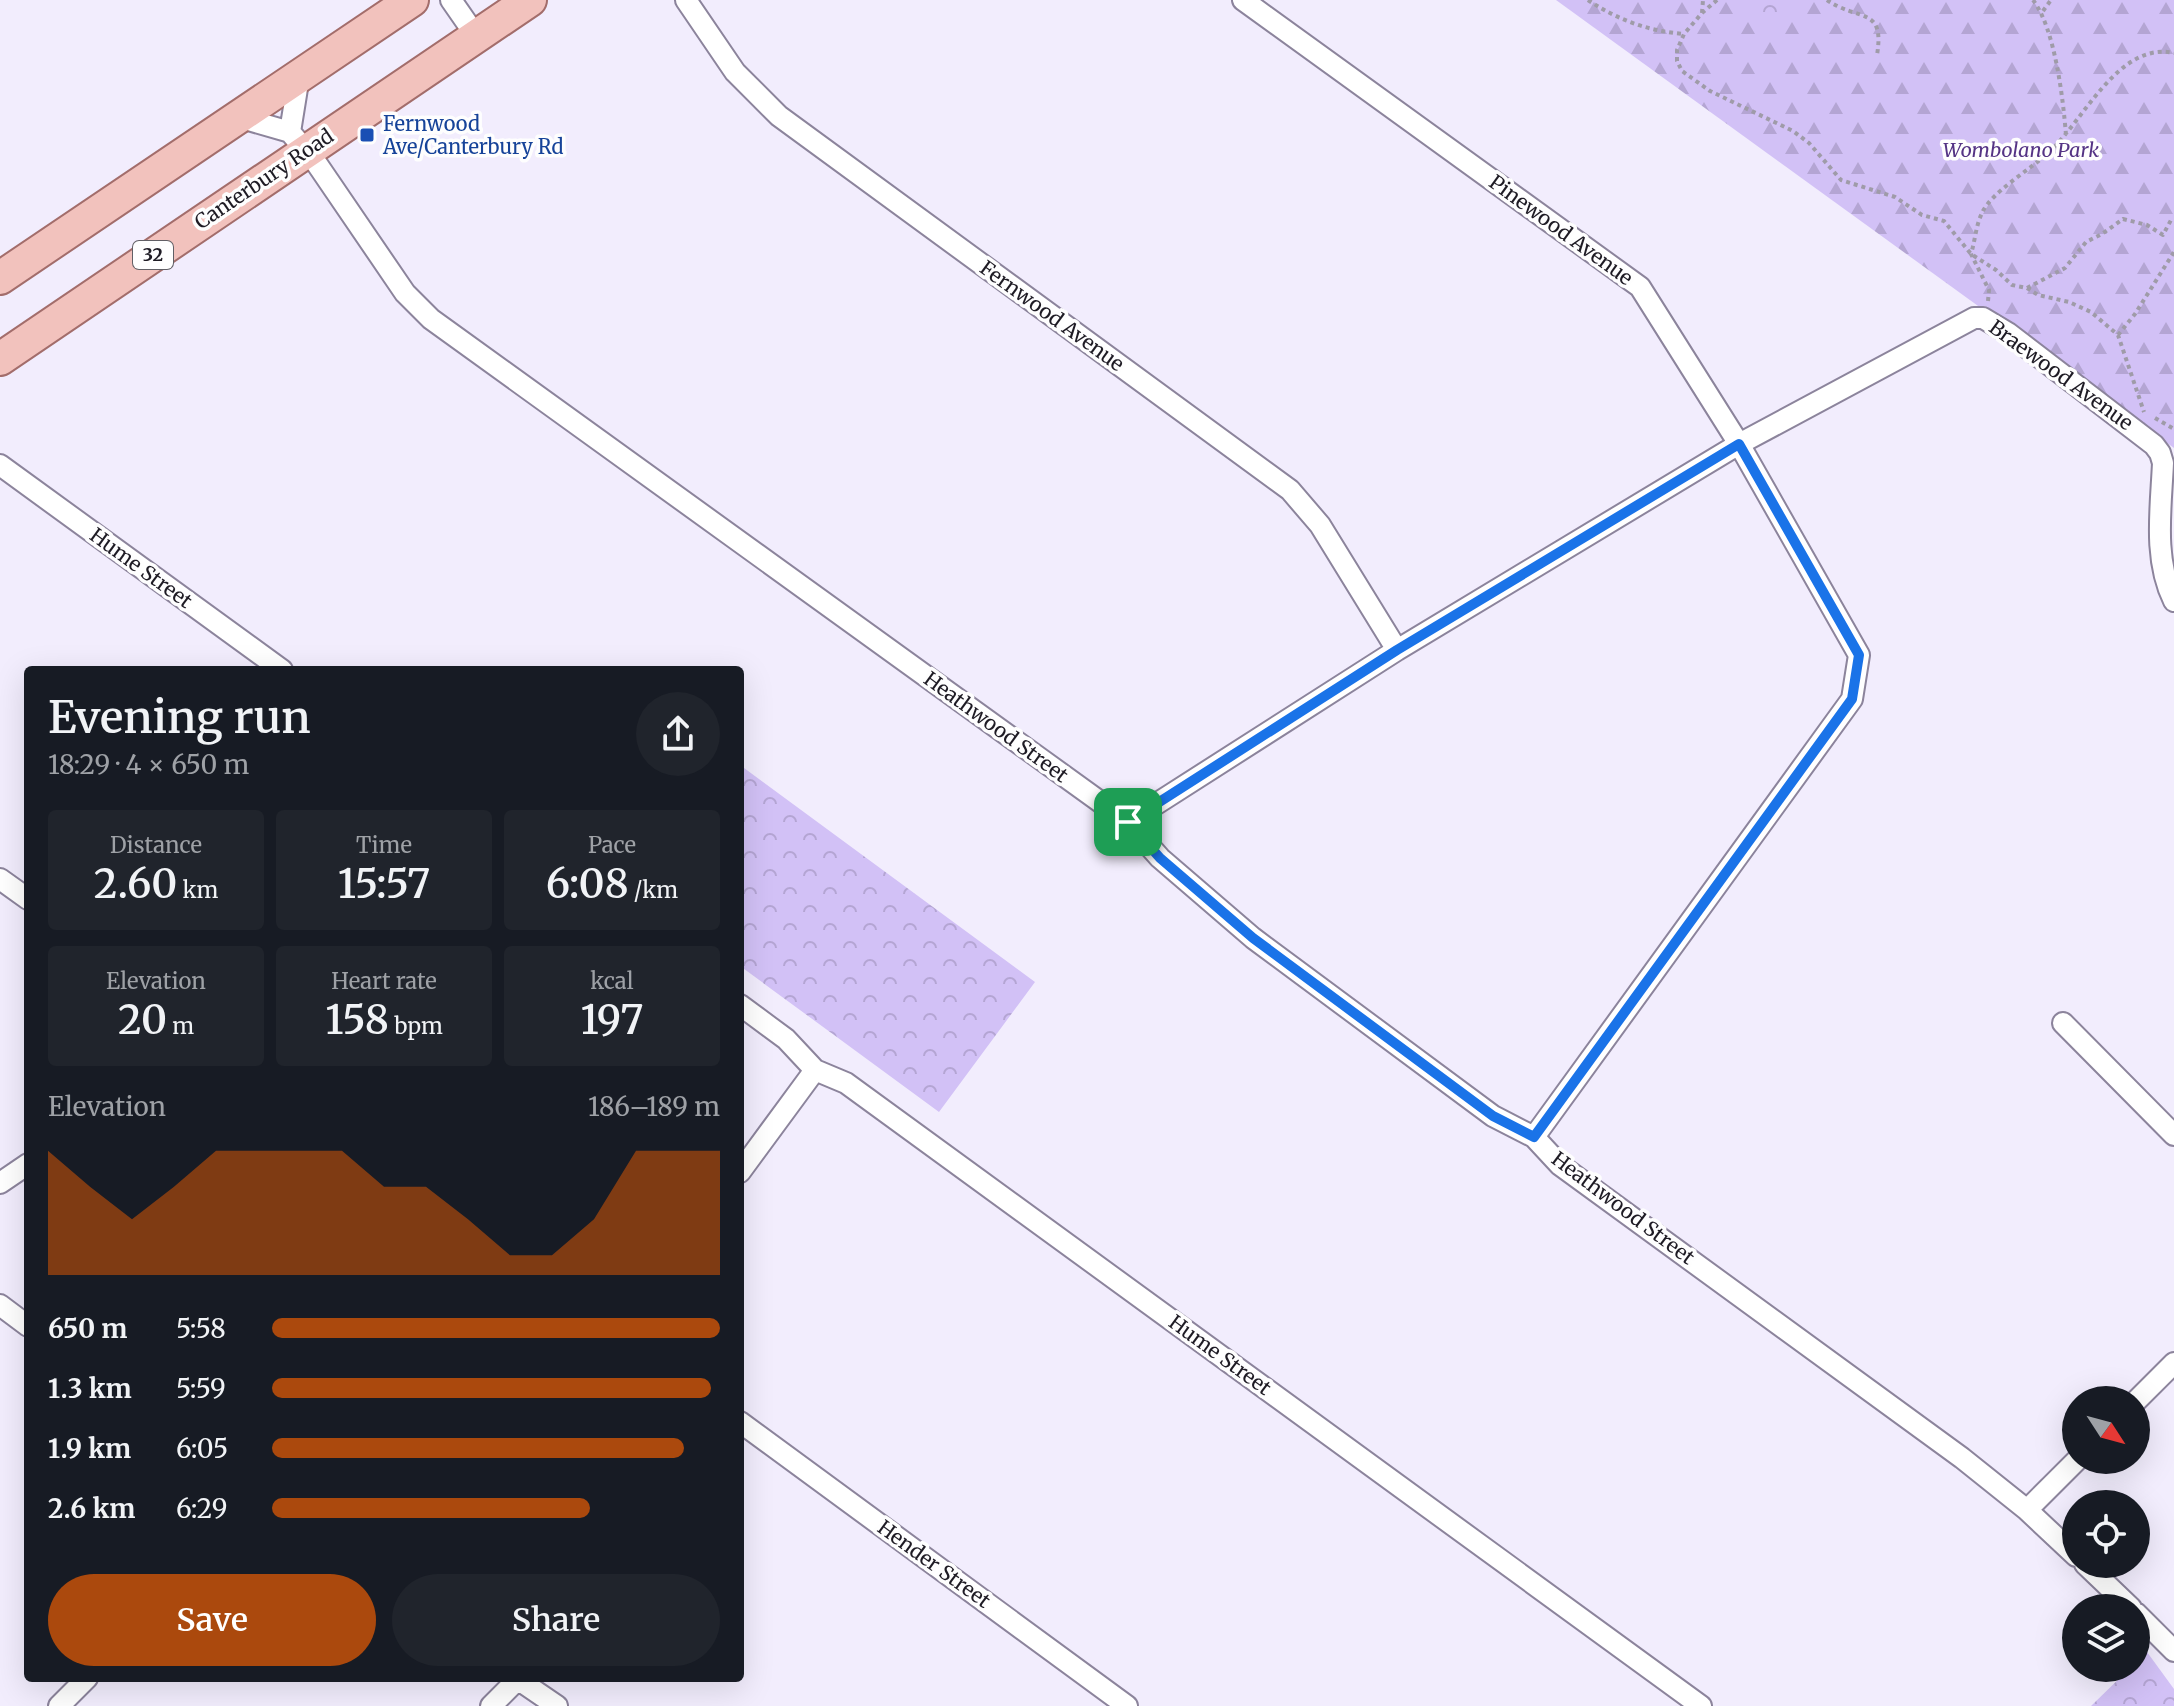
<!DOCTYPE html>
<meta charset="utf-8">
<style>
body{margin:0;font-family:Merriweather,serif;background:#20242c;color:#f1f3f6;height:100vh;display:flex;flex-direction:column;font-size:30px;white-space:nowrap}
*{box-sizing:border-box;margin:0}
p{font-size:26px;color:#9ea1a6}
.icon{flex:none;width:44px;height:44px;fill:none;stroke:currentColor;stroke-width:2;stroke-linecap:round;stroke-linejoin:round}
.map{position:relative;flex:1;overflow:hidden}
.panel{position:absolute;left:24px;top:666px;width:720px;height:1016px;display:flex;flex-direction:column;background:#171b24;border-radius:8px;box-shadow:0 8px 32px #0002}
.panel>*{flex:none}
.needle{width:52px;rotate:126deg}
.fabs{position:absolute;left:2062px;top:1386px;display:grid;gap:16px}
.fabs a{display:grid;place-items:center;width:88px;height:88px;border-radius:50%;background:#171b24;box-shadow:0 8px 32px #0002;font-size:40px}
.pin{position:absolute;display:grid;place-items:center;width:68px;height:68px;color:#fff;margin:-34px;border-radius:16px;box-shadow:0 4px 12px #0006}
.round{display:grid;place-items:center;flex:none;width:84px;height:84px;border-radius:42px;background:#20242c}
.head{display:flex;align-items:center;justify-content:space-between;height:136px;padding:0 24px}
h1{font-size:44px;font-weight:600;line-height:60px}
.stats{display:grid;grid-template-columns:repeat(3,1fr);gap:12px;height:136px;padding:8px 24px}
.stats div{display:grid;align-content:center;border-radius:8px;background:#20242c;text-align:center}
.stats b{font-size:40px;font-weight:600}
.stats small{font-size:22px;font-weight:400}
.stats p{font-size:22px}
.chart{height:224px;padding:16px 24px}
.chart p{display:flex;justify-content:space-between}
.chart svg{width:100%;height:144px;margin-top:8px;fill:#ab490d;opacity:.7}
.button{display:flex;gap:16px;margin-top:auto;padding:16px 24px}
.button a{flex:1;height:92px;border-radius:48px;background:#ab490d;color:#fff;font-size:32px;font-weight:600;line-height:92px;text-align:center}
.button a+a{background:#20242c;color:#f1f3f6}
ul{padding:0 24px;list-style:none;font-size:26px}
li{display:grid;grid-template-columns:128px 96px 1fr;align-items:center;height:60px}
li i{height:20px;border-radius:10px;background:#ab490d}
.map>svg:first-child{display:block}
.forest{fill:url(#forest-firs)}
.park{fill:url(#park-crowns)}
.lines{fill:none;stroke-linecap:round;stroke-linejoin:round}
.minor-casing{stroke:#8c849c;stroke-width:24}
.primary-casing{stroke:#a36d6b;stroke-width:36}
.path{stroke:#9f9ba8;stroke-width:4;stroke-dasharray:4 4;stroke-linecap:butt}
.minor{stroke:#fff;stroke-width:20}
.primary{stroke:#f2c2bd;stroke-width:32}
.route-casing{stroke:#fff;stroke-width:16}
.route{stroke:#1a73e8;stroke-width:10}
.transit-dot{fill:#1a4fb4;stroke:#fefefe;stroke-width:3}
.labels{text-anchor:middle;stroke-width:7;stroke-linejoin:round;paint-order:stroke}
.shield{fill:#fefefe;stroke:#615f65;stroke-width:2}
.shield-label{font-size:18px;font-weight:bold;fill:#1e1b24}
.transit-label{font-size:20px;fill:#164399;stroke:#fefefe;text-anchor:start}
.park-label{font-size:20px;font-style:italic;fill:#553485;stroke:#fefefe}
.street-label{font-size:20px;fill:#1e1b24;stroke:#fefefe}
</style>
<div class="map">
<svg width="2174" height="1706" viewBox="0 0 2174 1706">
<defs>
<pattern id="forest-firs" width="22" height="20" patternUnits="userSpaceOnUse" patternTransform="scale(2)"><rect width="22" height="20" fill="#d2c1f6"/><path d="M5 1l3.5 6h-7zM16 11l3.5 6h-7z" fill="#b4a5d3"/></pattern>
<pattern id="park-crowns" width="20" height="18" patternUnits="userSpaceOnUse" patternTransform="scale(2)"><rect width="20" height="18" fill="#d2c1f6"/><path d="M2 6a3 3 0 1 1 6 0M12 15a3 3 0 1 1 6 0" fill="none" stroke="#b4a5d3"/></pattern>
</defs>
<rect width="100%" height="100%" fill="#f2edfd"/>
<!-- forest -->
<path class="forest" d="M1556,0h618v448z"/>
<!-- park -->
<path class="park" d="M1746,0h60c-5,11 -21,19 -34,19 -6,-1 -14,-5 -19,-7z
M740,765l295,217 -96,130 -199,-146z
M2147,1652l27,37v17h-83l39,-38h6v-5z"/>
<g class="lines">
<defs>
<path id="minor" d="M451,0l25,36
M686,0l49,72 44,44 511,374 30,35 77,125
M1243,0l397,287 99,157 120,211 -7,44 -318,438
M238,117l52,15 27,32 88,129 26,26 697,503 32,36 93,80 240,178 41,21 26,28 402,293 65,52 49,46
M290,132l9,-56
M0,465l282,205
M1128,822l269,-172 342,-206 235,-126h9l25,15 146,112 6,8 3,10c-2,45 -10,96 11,138
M0,879l28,20
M740,1005l46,34 29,31 31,13 855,623
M2063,1023l111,112
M740,1172l75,-102
M0,1183l28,-19
M0,1305l28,21
M2136,1401l38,-38
M740,1422l387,284
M2027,1510l50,-50
M2085,1564l46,44
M2136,1613l38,38
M516,1678l41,28
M59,1706l28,-28
M491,1706l27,-27"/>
<path id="primary" d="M0,278l412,-278
M0,359l530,-359"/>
</defs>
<!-- minor casing -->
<use href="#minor" class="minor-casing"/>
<!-- primary casing -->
<use href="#primary" class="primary-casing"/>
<!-- path -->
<path class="path" d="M1588,0c30,20 60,31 96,34
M1717,0l-15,13 -18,21 -7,16v11l5,10 28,20 83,40 16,12 32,37 54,17 27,18 22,6 27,33 25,16 16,15 15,3 11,7 31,7 22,10 27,23 26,77
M1827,0c32,22 58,6 50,55
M2033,0c22,29 30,98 33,135
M2043,11l8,-11
M1702,13l1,-13
M2027,288l38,-20 21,-26 16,-8 21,-15 24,6 16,10 8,-15h3
M1988,301l1,-11 -18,-36c4,-13 5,-29 11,-41 9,-21 51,-45 68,-62 34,-31 69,-110 124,-98
M2118,335l17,-21 39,-62
M2155,418l19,11"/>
<!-- minor -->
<use href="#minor" class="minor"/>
<!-- primary -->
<use href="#primary" class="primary"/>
</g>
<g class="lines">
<defs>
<path id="route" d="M1739,444l120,211 -7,44 -318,438 -41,-21 -240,-178 -93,-80 -32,-36 269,-172z"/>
</defs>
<!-- route casing -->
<use href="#route" class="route-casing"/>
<!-- route -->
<use href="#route" class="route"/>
</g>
<!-- markers -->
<rect class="transit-dot" x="359" y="127" width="16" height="16" rx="4"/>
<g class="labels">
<!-- shield labels -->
<rect class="shield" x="133" y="241" width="40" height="28" rx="6"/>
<g class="shield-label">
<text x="153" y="261">32</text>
</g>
<!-- transit labels -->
<g class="transit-label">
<text x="383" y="131">Fernwood<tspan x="383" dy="23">Ave/Canterbury Rd</tspan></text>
</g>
<!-- park labels -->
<g class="park-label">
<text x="2021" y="157">Wombolano Park</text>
</g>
<!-- street labels -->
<g class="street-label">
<text transform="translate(264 179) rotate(-34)" y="7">Canterbury Road</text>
<text transform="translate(1561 230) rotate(36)" y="7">Pinewood Avenue</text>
<text transform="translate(1052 316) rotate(36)" y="7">Fernwood Avenue</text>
<text transform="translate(2061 375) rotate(36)" y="7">Braewood Avenue</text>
<text transform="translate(141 568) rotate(36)" y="7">Hume Street</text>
<text transform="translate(996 727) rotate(36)" y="7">Heathwood Street</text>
<text transform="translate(1623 1208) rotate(37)" y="7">Heathwood Street</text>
<text transform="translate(1220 1355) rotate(36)" y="7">Hume Street</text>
<text transform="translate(934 1564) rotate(36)" y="7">Hender Street</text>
</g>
</g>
</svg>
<div class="fabs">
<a><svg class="needle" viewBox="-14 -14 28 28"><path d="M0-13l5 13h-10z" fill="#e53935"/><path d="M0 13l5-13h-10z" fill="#9ea1a6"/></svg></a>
<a><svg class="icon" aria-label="locate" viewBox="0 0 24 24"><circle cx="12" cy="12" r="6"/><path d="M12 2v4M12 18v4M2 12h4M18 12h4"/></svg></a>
<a><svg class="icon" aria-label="layers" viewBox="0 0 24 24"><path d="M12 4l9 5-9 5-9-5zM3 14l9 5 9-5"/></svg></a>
</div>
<div class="pin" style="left:1128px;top:822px;background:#1e9e55"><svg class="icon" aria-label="arrive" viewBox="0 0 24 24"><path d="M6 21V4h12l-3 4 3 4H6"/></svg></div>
<section class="panel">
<div class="head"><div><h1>Evening run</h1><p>18:29 · 4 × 650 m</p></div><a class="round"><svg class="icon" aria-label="share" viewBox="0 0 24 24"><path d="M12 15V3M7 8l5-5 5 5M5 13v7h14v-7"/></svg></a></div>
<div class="stats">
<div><p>Distance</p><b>2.60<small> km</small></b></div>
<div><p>Time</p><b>15:57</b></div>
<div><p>Pace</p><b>6:08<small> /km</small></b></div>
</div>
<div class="stats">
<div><p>Elevation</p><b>20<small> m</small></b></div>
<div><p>Heart rate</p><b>158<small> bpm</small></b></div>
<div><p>kcal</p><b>197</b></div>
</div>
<div class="chart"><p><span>Elevation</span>186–189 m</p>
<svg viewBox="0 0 160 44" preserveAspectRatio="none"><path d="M0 44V6L10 17L20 27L30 17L40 6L50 6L60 6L70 6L80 17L90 17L100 27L110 38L120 38L130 27L140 6L150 6L160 6V44z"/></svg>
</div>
<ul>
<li><b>650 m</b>5:58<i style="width:100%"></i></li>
<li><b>1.3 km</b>5:59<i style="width:98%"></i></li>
<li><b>1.9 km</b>6:05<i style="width:92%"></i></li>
<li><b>2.6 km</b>6:29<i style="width:71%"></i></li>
</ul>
<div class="button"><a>Save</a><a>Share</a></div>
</section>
</div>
